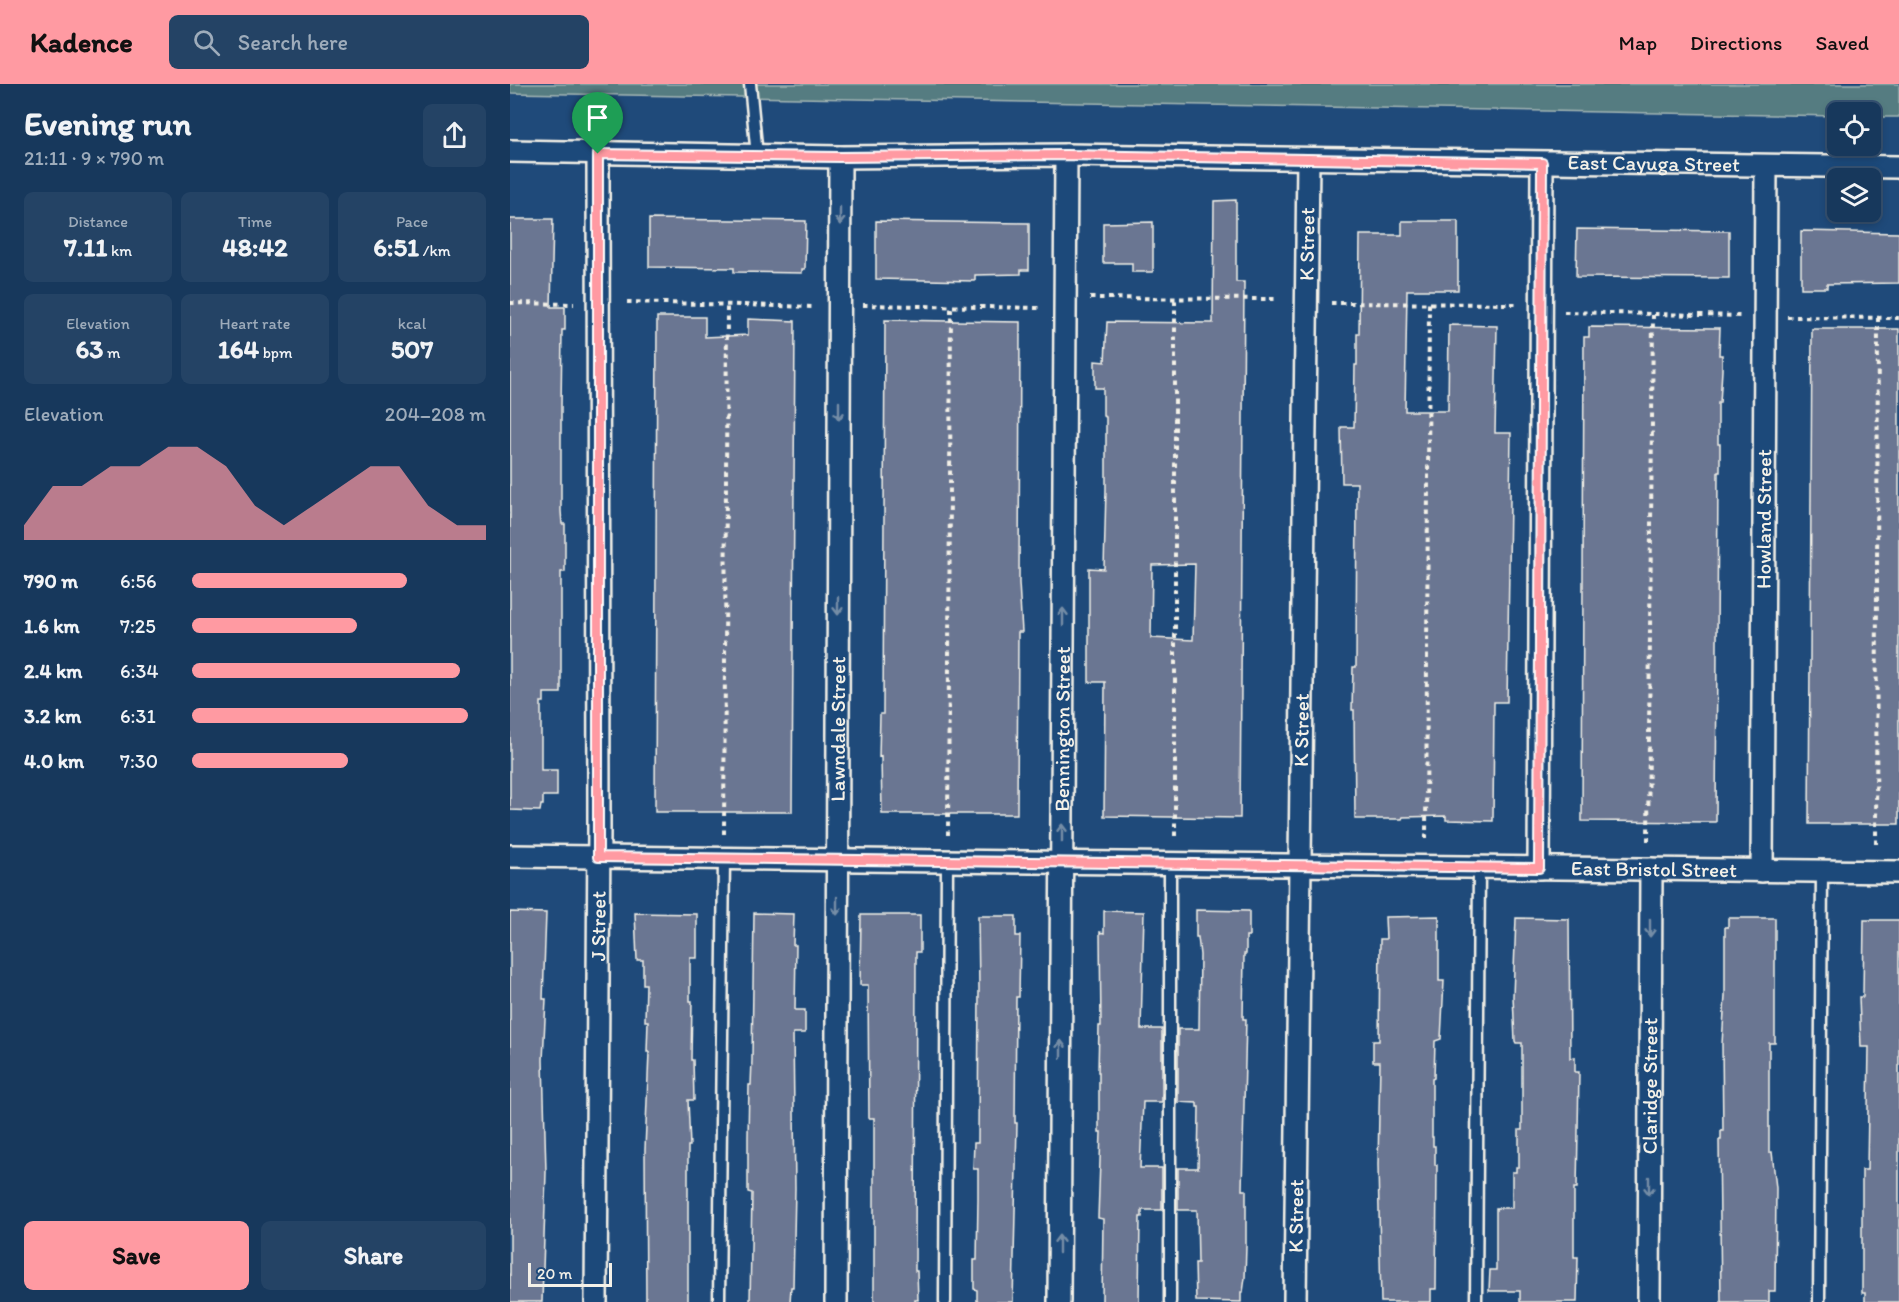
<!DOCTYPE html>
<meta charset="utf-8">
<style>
body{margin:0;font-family:Itim,sans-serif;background:#244365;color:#f1f3f6;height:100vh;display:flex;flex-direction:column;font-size:22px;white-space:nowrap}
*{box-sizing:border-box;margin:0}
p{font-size:20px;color:#9eacbb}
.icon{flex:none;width:33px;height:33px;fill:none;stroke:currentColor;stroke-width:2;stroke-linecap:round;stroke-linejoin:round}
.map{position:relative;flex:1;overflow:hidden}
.sheet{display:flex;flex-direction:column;background:#17385c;width:510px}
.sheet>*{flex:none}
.tools{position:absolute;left:1317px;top:18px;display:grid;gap:12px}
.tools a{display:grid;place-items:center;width:54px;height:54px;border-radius:9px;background:#17385c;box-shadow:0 3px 9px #0003,0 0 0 2px #365272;font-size:30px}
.scale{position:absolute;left:18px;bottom:15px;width:84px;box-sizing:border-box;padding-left:6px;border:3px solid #f4f1e8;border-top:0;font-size:16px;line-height:21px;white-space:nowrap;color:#f4f1e8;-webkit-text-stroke:4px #1f4a7a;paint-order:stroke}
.pin{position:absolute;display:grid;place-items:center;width:51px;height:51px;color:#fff;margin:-62px -26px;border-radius:50% 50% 50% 0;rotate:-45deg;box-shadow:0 0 6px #0007}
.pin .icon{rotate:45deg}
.round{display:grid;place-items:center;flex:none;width:63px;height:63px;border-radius:9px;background:#244365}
.summary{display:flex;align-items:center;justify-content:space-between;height:102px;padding:0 24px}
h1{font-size:33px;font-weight:700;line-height:45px}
.metrics{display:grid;grid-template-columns:repeat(3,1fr);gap:9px;height:102px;padding:6px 24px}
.metrics div{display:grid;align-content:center;border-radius:9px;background:#244365;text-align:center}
.metrics b{font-size:26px;font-weight:700}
.metrics small{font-size:16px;font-weight:400}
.metrics p{font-size:16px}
.chart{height:168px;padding:12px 24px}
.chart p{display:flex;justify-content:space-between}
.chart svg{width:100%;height:108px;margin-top:6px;fill:#ff9aa2;opacity:.7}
.button{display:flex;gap:12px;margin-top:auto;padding:12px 24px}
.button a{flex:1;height:69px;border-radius:9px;background:#ff9aa2;color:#111;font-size:24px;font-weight:700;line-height:69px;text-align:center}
.button a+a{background:#244365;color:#f1f3f6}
ul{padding:0 24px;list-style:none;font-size:20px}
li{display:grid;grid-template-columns:96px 72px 1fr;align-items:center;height:45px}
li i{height:15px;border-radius:8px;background:#ff9aa2}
header{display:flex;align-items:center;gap:36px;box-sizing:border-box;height:84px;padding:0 30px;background:#ff9aa2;color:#111}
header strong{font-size:28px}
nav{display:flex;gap:33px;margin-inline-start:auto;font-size:21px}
.search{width:420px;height:54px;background:#244365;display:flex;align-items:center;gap:15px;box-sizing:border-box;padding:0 21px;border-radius:9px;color:#9eacbb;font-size:22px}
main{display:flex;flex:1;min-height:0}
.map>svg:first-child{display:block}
.green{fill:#557b81;stroke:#a4b6b4;stroke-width:1.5}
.building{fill:#6b7692;stroke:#f4f1e8;stroke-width:1.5;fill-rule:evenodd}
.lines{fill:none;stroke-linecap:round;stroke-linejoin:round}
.service-casing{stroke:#f4f1e8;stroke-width:15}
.minor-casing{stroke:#f4f1e8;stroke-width:26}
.path{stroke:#f4f1e8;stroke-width:4;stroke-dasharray:4.5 4.5;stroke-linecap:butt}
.service{stroke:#1f4a7a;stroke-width:10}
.minor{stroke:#1f4a7a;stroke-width:21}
.oneway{stroke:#748da6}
.route-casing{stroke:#fff;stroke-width:12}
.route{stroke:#ff9aa2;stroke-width:8}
.labels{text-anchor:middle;stroke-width:6;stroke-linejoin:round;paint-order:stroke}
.street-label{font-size:21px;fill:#f4f1e8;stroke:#1f4a7a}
</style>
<header>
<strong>Kadence</strong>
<div class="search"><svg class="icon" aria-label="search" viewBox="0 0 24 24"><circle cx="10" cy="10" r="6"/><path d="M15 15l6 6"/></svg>Search here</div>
<nav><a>Map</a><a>Directions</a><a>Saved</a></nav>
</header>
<main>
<section class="sheet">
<div class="summary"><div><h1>Evening run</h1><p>21:11 · 9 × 790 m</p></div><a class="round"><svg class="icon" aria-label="share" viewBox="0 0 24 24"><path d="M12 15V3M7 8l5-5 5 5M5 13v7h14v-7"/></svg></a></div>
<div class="metrics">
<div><p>Distance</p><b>7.11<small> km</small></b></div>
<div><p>Time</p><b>48:42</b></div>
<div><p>Pace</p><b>6:51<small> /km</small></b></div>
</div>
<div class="metrics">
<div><p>Elevation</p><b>63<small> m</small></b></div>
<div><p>Heart rate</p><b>164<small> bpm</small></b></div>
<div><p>kcal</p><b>507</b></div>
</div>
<div class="chart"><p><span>Elevation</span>204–208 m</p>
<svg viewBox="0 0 160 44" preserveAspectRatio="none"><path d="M0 44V38L10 22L20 22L30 14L40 14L50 6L60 6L70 14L80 30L90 38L100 30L110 22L120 14L130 14L140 30L150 38L160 38V44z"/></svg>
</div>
<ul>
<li><b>790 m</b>6:56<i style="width:73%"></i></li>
<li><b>1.6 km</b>7:25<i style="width:56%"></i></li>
<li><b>2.4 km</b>6:34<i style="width:91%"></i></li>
<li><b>3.2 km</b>6:31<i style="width:94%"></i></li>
<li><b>4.0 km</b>7:30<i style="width:53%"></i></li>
</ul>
<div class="button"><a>Save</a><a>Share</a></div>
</section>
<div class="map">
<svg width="1389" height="1218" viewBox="0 0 1389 1218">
<rect width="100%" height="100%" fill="#1f4a7a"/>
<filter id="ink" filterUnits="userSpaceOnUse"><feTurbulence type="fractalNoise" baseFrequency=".0167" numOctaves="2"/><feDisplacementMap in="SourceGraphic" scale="12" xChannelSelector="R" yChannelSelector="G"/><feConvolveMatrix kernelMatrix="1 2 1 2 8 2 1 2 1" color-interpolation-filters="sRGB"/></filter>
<g filter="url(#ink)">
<!-- green -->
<path class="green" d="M0,0h1389v33h-28l-1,-5h-32l-1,4 -1327,-23z"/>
<!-- building -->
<path class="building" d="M726,116v82h8l-4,536 -136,-2 1,-134h-16v-114l15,1 2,-80v-72l-3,-1v-28h-8v-27l10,1 2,-40 106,1 1,-122zM685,480l-2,76 -42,-2 1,-73z
M0,135h43l-2,88h14v23h-3l-1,77v104l1,13h3v48h-4v121h-17v9h-3v68h16v26h-14v9h-2l-1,6 -30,-1z
M139,135l157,2 -1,48h-3v4l-68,-1v-4l-85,-1z
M366,137l153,2v47h-8v4l-46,1v6l-99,-2z
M892,137h56v69h-51l-2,121h43l1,-86 48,1 -2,107h16l-4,269h-13l-1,119 -47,-1v-4l-43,1 -1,2h-47l-1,-109h-2l1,-43h3l1,-184h-15l-1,-56h13l1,-62h2v-31h2l1,-99h42z
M643,138v50h-21v-9h-29v-40z
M1067,145l152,2v47l-153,-1z
M1291,147l98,2v50l-72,1v4h-26z
M147,233h48v20l43,-2v-16l47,2 -3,491h-137z
M375,236l135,2 -1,261 3,49h-4l-1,182h-135l-1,-58 -2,1 1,-43h3z
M1079,243l131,1 -1,27h3v15l-2,33h-2v41h2v28h-2l-2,350 -134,-1 2,-484h5z
M1302,245h87v495h-90z
M686,826l53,1v25h-3v18h-2l-1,65h3l-4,171h4v56l-1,32 -2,14h-2v10l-45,-1 -1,-38h3l-1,-53h-19v-42h20l1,-61h-2v-4l-19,-1v-73h21l1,-74 -2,-18h-2z
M594,827l40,1 -3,117h21v73h-19l-3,66h22v42h-20v7h-2l-1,85h-37l1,-83 -5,-1 3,-86h-2v-60h-1l1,-46h2l-1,-94 4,1z
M0,828l36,1 -3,86h3l-3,61 3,112 -4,130h-32z
M125,829l62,1v44h-7v43h2l-1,59h2l1,40h-6l2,46h-2v156h-42l-1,-152 4,-98h-2l1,-31h-3l1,-37h-3v-24h-6z
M244,829l40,1 -1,31h3l-1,65h10v23h-12l2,155 -2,99h-2l-1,15h-40l2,-109 -4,-1v-55l1,-52h2l1,-25z
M351,831h59v37h-4l-1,319h2l1,29h-3v2h-41v-184h-5l-1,-133h-8z
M468,832h38v20h4l-1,61h-3l-1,126h2l-4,179h-36v-12l-3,-1v-29h3l1,-61v-30h-5l1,-26h4l1,-155z
M929,832v65h5l-3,58 -6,2 -1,37 -2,1v58h1v9h2v19h2l-1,124h-5v13h-50l-3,-137 2,-103h-7v-21h6l1,-102h6l-1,-22z
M1006,834l53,1 1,139 5,-1v15h4l-2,116h-3v69h4l-1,45h-57v-11h-31l1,-21h6v-62h16v-36h4v-5h3v-37h3v-87h-6l-1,-2 -2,-45z
M1218,834h47v125h-6v109h3l4,36 -1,103h-6v11h-48l-2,-162h2v-9h2l-1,-87 3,-48v-69h3z
M1354,836h35v382h-34v-9h-3v-123h5l2,-123h-8l-2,-50h4z"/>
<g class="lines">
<defs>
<path id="service" d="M240,0l7,72
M209,1218l5,-443
M435,1218l2,-441
M660,1218v-438
M966,1218l3,-434
M1309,1218l3,-431"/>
<g id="minor">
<path id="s1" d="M0,67l330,6 226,-2 833,12"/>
<path id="s2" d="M0,772l1389,16"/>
<path d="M1029,784l3,-705"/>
<path id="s3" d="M1252,787l4,-705"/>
<path id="s4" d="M86,1218l3,-476 -1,-672"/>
<path id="s5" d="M326,1218l4,-1145"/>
<path id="s6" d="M549,1218l7,-1147"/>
<path id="s7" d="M785,1218l13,-1143"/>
<path id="s8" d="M1139,1218l2,-433"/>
</g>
</defs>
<!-- service casing -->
<use href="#service" class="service-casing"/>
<!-- minor casing -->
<use href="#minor" class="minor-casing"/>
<!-- path -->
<path class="path" d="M580,214l185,1
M117,218l188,5
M0,219l64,1
M821,219l188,1
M353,221l178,3
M1054,228l179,4
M1277,233l112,1
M214,750l3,-529
M438,751l3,-528
M665,752v-537
M916,755l3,-537
M1138,757l5,-526
M1366,760l2,-526"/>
<!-- service -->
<use href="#service" class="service"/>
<!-- minor -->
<use href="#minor" class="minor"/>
</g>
<!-- one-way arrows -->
<defs><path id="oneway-shaft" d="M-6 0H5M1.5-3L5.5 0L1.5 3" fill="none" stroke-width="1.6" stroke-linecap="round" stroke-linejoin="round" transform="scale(1.5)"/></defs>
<g class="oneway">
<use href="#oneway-shaft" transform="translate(330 132) rotate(90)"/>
<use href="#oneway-shaft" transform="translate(329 327) rotate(90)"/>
<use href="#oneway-shaft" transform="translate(328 522) rotate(90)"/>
<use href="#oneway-shaft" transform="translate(553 533) rotate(-90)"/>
<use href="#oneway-shaft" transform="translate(552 749) rotate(-90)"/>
<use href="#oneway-shaft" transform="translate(327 822) rotate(90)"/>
<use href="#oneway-shaft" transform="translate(1140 844) rotate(90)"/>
<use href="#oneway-shaft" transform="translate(551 965) rotate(-90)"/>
<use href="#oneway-shaft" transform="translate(1139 1102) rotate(90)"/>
<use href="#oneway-shaft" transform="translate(549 1160) rotate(-90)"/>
</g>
</g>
<g class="lines" filter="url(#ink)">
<defs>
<path id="route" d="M88,70l242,3 226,-2 476,8 -3,705 -941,-11z"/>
</defs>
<!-- route casing -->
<use href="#route" class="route-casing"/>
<!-- route -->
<use href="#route" class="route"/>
</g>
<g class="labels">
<!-- street labels -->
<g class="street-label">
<text dy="7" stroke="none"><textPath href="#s1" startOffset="1144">East Cayuga Street</textPath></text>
<text dy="7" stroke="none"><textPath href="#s7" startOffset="1058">K Street</textPath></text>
<text dy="7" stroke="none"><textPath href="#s3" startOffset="352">Howland Street</textPath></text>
<text dy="7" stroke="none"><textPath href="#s6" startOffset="573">Bennington Street</textPath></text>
<text dy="7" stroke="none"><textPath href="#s5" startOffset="573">Lawndale Street</textPath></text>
<text dy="7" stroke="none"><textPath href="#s7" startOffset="572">K Street</textPath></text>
<text dy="7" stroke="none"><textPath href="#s2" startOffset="1144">East Bristol Street</textPath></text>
<text dy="7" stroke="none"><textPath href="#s4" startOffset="376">J Street</textPath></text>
<text dy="7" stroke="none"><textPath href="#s8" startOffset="216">Claridge Street</textPath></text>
<text dy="7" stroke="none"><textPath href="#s7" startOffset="86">K Street</textPath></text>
</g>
</g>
</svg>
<div class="tools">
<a><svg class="icon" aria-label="locate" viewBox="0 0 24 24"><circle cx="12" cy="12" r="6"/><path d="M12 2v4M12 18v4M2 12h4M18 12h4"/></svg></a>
<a><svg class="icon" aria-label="layers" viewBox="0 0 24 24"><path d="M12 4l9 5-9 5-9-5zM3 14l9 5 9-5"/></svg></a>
</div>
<div class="scale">20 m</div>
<div class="pin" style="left:88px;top:70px;background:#1e9e55"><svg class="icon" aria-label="arrive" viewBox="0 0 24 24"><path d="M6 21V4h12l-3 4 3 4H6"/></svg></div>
</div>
</main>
